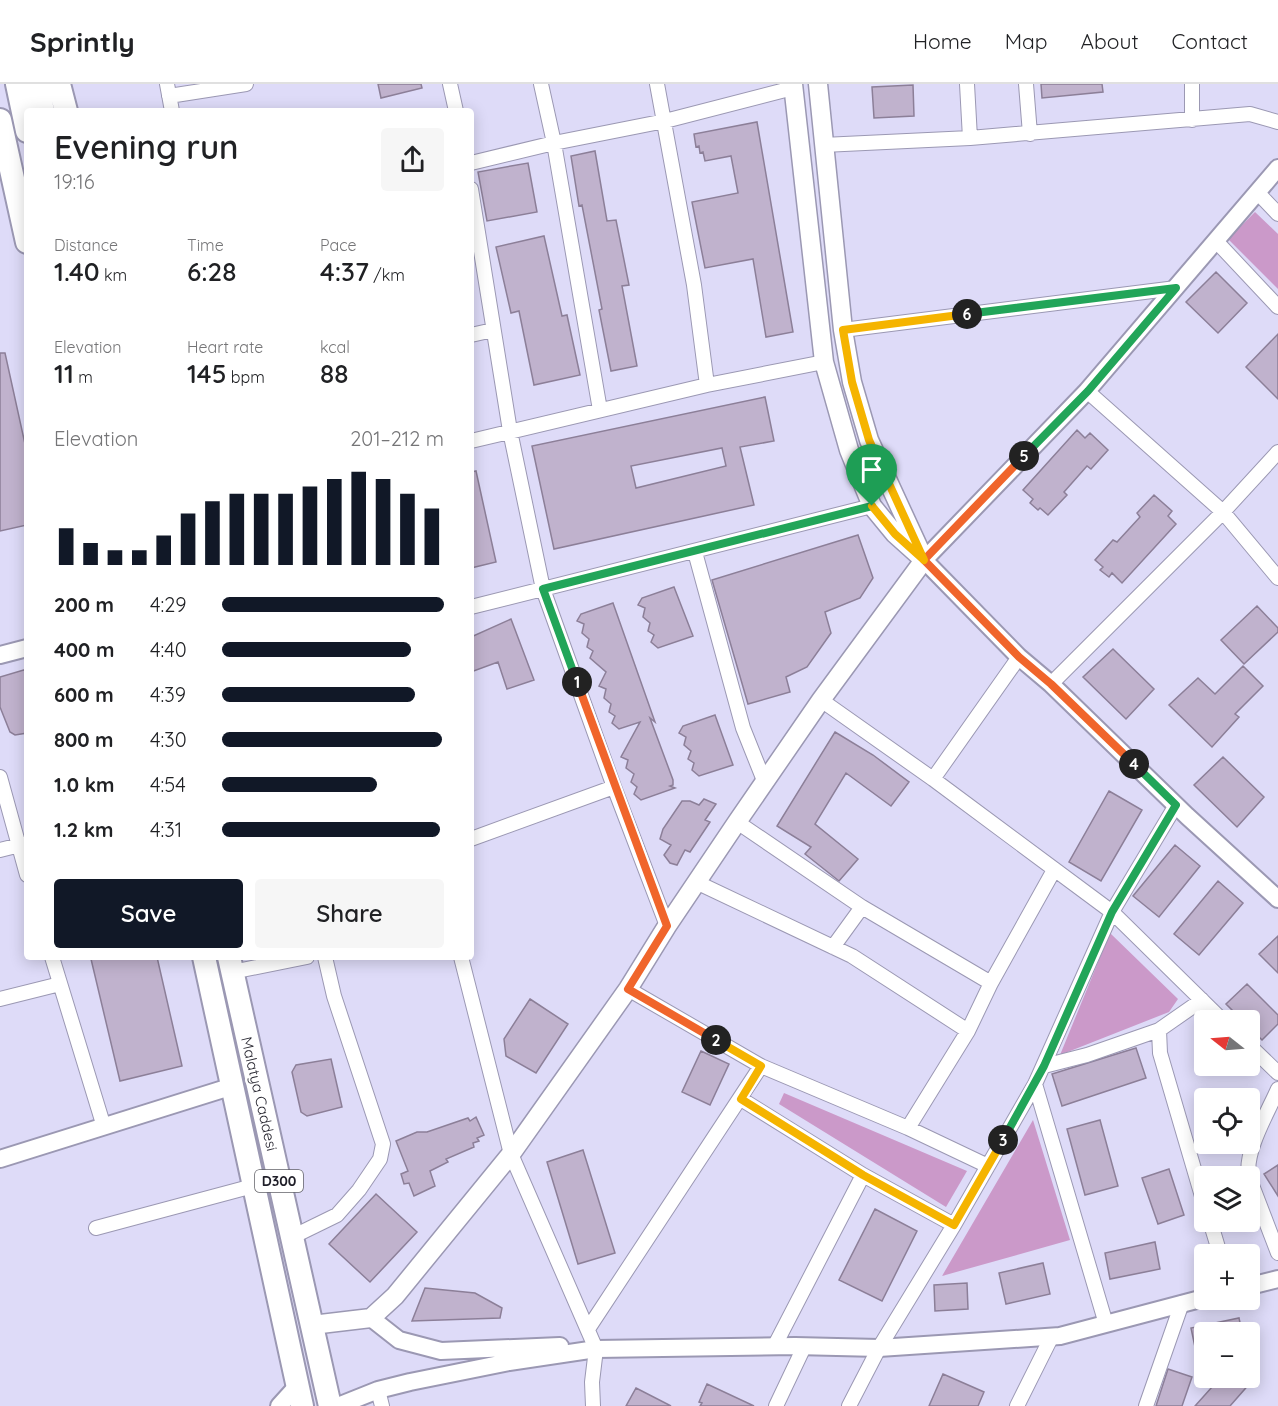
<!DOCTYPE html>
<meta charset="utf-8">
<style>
body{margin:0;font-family:Quicksand,sans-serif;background:#f6f6f6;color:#202124;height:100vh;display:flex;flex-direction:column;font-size:22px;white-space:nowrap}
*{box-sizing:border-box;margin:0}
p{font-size:20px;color:#757577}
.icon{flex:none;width:33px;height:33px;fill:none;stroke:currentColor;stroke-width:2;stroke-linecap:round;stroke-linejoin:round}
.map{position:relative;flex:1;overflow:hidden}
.drawer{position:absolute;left:24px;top:24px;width:450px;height:852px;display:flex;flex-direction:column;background:#fff;border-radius:6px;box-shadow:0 3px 15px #0003}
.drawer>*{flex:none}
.needle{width:39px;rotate:287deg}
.tools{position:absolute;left:1194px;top:926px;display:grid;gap:12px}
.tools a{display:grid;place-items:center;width:66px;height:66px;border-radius:6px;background:#fff;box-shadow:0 3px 15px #0003;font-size:30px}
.pin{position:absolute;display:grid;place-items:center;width:51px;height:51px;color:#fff;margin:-62px -26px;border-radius:50% 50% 50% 0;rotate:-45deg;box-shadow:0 0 6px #0007}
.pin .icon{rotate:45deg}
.km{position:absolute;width:30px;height:30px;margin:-15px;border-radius:50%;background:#222;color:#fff;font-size:16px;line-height:30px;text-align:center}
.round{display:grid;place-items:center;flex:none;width:63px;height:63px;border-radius:6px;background:#f6f6f6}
.head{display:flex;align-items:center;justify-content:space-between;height:102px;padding:0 30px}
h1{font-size:33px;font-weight:600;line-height:45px}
.metrics{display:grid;grid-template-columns:repeat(3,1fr);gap:9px;height:102px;padding:6px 30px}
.metrics div{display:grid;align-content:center}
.metrics b{font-size:26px;font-weight:600}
.metrics small{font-size:16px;font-weight:400}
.metrics p{font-size:16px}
.chart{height:168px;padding:12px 30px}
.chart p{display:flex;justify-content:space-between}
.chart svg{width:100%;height:108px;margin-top:6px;stroke:#111827;stroke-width:6}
.primary-button{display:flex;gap:12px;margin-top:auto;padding:12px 30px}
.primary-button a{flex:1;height:69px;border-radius:6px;background:#111827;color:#fff;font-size:24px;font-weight:600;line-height:69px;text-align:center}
.primary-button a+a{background:#f6f6f6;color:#202124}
ul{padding:0 30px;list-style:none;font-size:20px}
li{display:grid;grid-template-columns:96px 72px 1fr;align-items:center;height:45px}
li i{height:15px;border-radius:8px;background:#111827}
header{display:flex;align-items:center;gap:36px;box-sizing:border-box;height:84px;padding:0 30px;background:#fff;border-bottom:2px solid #e0e0e0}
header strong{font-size:28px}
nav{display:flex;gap:33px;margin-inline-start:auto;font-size:21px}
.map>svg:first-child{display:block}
.green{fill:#cb99c9}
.building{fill:#c0b2cd;stroke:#8c7f98;stroke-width:1.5;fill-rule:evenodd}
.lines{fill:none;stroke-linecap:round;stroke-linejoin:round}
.minor-casing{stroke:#9b98b3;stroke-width:16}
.tertiary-casing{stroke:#9b98b3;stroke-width:20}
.secondary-casing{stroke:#9b98b3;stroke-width:21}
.trunk-casing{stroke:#9b98b3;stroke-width:26}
.minor{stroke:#fff;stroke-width:14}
.tertiary{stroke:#fff;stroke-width:16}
.secondary{stroke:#fff;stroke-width:18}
.trunk{stroke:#fff;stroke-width:22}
.split-1-casing{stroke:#fff;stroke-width:12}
.split-2-casing{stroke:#fff;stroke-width:12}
.split-3-casing{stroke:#fff;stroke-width:12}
.split-4-casing{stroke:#fff;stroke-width:12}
.split-5-casing{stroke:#fff;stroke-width:12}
.split-6-casing{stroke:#fff;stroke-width:12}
.split-7-casing{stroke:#fff;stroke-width:12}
.split-1{stroke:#22a559;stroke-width:8}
.split-2{stroke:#f0652b;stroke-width:8}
.split-3{stroke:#f5b400;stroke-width:8}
.split-4{stroke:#22a559;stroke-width:8}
.split-5{stroke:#f0652b;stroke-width:8}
.split-6{stroke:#22a559;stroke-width:8}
.split-7{stroke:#f5b400;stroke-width:8}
.labels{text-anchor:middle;stroke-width:5;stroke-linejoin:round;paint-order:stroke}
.shield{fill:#fff;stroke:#626268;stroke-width:1.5}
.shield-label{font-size:14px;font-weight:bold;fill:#1f1e28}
.street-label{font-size:15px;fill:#1f1e28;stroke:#fff}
</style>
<header>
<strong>Sprintly</strong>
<nav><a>Home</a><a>Map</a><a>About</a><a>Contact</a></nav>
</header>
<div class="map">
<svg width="1278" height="1322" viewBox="0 0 1278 1322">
<rect width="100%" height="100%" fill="#dedbf8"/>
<!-- green -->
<path class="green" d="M1255,128l23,22v55l-50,-50z
M1110,849l68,66 -9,13 -109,43z
M784,1009l183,78 -21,36 -167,-103z
M1033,1036l37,120 -128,36z"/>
<!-- building -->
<path class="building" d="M378,0h43l1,4 -41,10z
M1041,0h61l1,8 -61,6z
M913,1l1,31 -40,2 -2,-31z
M757,38l36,210 -27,5 -13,-78 -48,9 -13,-66 46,-9 -7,-37 -26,5 -2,-9 -3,1 -1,-7 -3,1 -2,-13z
M595,67l12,70 9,-1 13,65 -7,1 15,80 -26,5 -12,-61 3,-1 -20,-104 -3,1 -8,-50z
M528,79l9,49 -50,9 -9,-49z
M544,152l18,80 5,-1 13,60 -46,10 -15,-74 -8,2 -15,-66z
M1216,188l31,31 -29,30 -32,-31z
M1278,250v65l-32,-32z
M0,269h5l22,100v72l-27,6z
M765,313l9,44 -34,6 14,58 -200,44 -22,-103zM722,364l4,18 -90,22 -5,-22z
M1077,346l8,8 5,-5 18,17 -17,19 -4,-3 -23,26 3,3 -19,20 -8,-7 -2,2 -8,-7 3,-4 -10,-9z
M476,387l20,91 -25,6v-96z
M1154,411l18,16 -4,5 8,8 -54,59 -10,-10 -3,4 -9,-7 3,-3 -8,-7 18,-20 4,2 23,-25 -3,-4z
M858,451l15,43 -13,20 -35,14 6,21 -24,34 -21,10 4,15 -42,12 -36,-124z
M674,503l19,49 -35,12 -7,-6 3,-7 -6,-4 2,-8 -7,-6 2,-9 -7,-3 4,-7z
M613,519l42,119 -5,-4 23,62v5l-3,1 5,2 -34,12 -7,-6 3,-7 -6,-5 3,-8 -8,-6 2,-8 -7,-3 19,-35 -21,7 -7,-6 3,-7 -6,-4 2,-8 -7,-6 2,-9 -7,-3 7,-14 -16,-14 3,-7 -6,-4 2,-8 -7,-6 2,-9 -7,-3 4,-7z
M1257,522l21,22v4l-34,32 -23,-24z
M511,535l23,61 -27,9 -9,-27 -27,10v-35z
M1113,565l41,40 -28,30 -43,-42z
M1243,582l20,20 -28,28 4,3 -27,30 -43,-42 29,-27 17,16z
M27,585v64l-12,2 -5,-3 -10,-25v-30z
M715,631l18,50 -34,11 -7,-6 2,-7 -6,-4 3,-8 -7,-6 2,-8 -7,-4 4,-7z
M835,648l38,23 36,27 -18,24 -45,-33 -31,51 43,35 -19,22 -34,-27 6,-7 -34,-21z
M1223,673l41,40 -27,30 -43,-42z
M1109,707l33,19 -41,71 -32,-19z
M704,715l12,5 -11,16 5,2 -20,30 -5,-2 -8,15 -7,-2 -6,-8 7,-10 -11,-6 3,-10 19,-28h8l9,4z
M1175,761l25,21 -41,51 -26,-21z
M1218,797l25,22 -44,52 -25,-21z
M1278,852v37l-19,-19z
M101,873h56l25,109 -62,15 -29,-122z
M1247,900l31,31v9l-16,16 -12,-12v-8h-8l-16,-16z
M530,915l38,25 -32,49 -30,-17 -2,-17z
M1136,964l10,30 -84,28 -10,-32z
M701,967l28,13 -19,41 -28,-13z
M331,975l11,48 -35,9 -6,-4 -9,-40 4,-7z
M476,1033l8,18 -7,3 2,3 -6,2 1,4 -28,12 2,3 -18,9 5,15 -21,10 -5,-13 -5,1 -3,-10 7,-3 -12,-30 21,-9h10l41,-14 2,3z
M1100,1036l18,66 -33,9 -18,-66z
M583,1066l32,103 -37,11 -31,-102z
M1278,1081v31l-14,-22z
M1169,1085l15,46 -26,9 -16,-46z
M376,1110l41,38 -47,50 -41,-38z
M875,1125l42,22 -35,70 -43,-21z
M1155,1158l5,27 -50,10 -5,-26z
M1043,1179l7,31 -44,10 -7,-31z
M967,1199l1,26 -33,2 -1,-26z
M425,1204l50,5 27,15 -2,10 -88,3z
M1239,1234l3,14h-38v34h-5l-8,-38z
M1168,1285l24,8 -10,29h-26z
M943,1290l41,18 -6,14h-49z
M1221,1293h24l6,5 -21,24h-35z
M707,1300l47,22h-54l2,-3 -3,-1z
M636,1304l35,18h-45z"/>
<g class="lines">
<defs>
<path id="minor" d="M167,0l5,27
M450,0l6,27
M541,0l13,59 46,267
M657,0l37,201 13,100
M967,0l3,54
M1026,0l4,50
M1192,0v36
M169,12l77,-12
M823,61l147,-7 280,-24 28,8
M471,79l83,-20 111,-22 128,-33
M471,105l39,242 33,158 71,198 53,139
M1257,108l21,22
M1216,157l62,66
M843,246l333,-42
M471,251l22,-5
M1087,307l136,121 55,66
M471,357l236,-56 117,-23
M695,468l48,176 22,55
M471,523l401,-101
M1051,600l172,-172 55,-60
M821,616l112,79 179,133 110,108
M0,693l27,98
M933,695l86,-122
M737,738l125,85 129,76
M471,755l143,-52
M0,766l24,-6
M696,798l156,74 116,75
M833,863l29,-40
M52,873l52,170
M461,873l50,197 85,195 -4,33 1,24
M232,888l75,-15
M628,905l133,77 147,62 80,38
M0,915l60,-15
M1202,916l-43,30 1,23 44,150
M1250,962l28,27
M1044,982l43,-11 72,-25
M1035,1000l71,240
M741,1015l122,76 91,50
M908,1044l60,-97 23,-48 63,-113
M1249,1092c-5,-24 19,-64 29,-87
M1250,1096l28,73
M1210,1137l10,33
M96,1144l157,-42
M292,1153l45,-22 22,-25 21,-31 3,-15 -49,-148 -9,-39
M588,1245l173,-263
M774,1263l89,-172
M378,1306l4,16
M776,1322l28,-59
M849,1322l30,-58 75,-123 81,-141 77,-172 64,-107
M1017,1322l35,-70
M1146,1322l36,-103"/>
<path id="tertiary" d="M1278,84l-191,223 -163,169 95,97 32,27 136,132 91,83
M0,571l27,-7
M0,1075l233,-73
M1250,1202l28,-7
M371,1234l28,22 42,11 119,-5
M279,1322l19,-21
M338,1322l40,-16 32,-8 99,-20 87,-13 199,-3 84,2 181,-12 144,-38"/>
<path id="secondary" d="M793,0l31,278 25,88 23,56 23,28 29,26
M818,0l25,246 9,52 17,58 53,115
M312,1241l59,-7 24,-22 116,-142 117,-165 39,-63 70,-104 84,-122 103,-140"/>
<path id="trunk" d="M17,0l10,47
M37,0l6,27
M59,0l7,27
M0,36l27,122
M204,873l98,449
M229,873l101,449"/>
</defs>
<!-- minor casing -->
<use href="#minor" class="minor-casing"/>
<!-- tertiary casing -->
<use href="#tertiary" class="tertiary-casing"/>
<!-- secondary casing -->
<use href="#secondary" class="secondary-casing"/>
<!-- trunk casing -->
<use href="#trunk" class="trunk-casing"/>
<!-- minor -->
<use href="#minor" class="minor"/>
<!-- tertiary -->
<use href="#tertiary" class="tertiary"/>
<!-- secondary -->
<use href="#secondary" class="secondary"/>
<!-- trunk -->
<use href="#trunk" class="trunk"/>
</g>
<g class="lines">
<defs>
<path id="split-1" d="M577,598l-34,-93 329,-83"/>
<path id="split-2" d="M577,598l90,244 -39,63 88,51"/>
<path id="split-3" d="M716,956l45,26 -20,33 122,76 91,50 49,-85"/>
<path id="split-4" d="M1003,1056l41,-74 68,-154 64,-107 -42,-41"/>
<path id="split-5" d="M1024,372l-100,104 95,97 32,27 83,80"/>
<path id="split-6" d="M967,230l209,-26 -88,103 -64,65"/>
<path id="split-7" d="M872,422l23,28 29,26 -55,-120 -17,-58 -9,-52 124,-16"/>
</defs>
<!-- split-1 casing -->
<use href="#split-1" class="split-1-casing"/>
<!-- split-2 casing -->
<use href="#split-2" class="split-2-casing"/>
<!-- split-3 casing -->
<use href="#split-3" class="split-3-casing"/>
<!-- split-4 casing -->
<use href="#split-4" class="split-4-casing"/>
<!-- split-5 casing -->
<use href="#split-5" class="split-5-casing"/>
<!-- split-6 casing -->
<use href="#split-6" class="split-6-casing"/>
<!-- split-7 casing -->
<use href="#split-7" class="split-7-casing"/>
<!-- split-1 -->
<use href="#split-1" class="split-1"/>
<!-- split-2 -->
<use href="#split-2" class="split-2"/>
<!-- split-3 -->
<use href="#split-3" class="split-3"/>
<!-- split-4 -->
<use href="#split-4" class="split-4"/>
<!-- split-5 -->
<use href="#split-5" class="split-5"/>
<!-- split-6 -->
<use href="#split-6" class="split-6"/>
<!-- split-7 -->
<use href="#split-7" class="split-7"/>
</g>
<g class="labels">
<!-- shield labels -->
<rect class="shield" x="255" y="1086" width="48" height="22" rx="4.5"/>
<g class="shield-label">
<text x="279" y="1102">D300</text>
</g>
<!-- street labels -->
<g class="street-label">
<text transform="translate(259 1010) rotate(77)" y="5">Malatya Caddesi</text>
</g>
</g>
</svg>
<div class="tools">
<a><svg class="needle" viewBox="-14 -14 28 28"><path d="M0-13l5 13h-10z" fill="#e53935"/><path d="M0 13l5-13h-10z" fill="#757577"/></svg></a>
<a><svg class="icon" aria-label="locate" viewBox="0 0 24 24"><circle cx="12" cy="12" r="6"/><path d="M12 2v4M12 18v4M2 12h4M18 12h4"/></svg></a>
<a><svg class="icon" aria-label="layers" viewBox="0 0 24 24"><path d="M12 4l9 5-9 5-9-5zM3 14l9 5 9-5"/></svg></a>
<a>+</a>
<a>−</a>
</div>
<div class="pin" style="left:872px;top:422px;background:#1e9e55"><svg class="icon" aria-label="arrive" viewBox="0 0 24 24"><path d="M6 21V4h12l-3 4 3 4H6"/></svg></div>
<b class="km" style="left:577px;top:598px">1</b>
<b class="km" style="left:716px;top:956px">2</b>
<b class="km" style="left:1003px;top:1056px">3</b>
<b class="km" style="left:1134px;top:680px">4</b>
<b class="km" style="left:1024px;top:372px">5</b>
<b class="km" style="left:967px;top:230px">6</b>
<section class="drawer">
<div class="head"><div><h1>Evening run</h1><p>19:16</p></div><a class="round"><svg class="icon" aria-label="share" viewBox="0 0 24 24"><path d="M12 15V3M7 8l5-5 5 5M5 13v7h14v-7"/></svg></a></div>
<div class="metrics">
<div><p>Distance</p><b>1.40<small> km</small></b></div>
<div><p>Time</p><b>6:28</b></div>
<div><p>Pace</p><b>4:37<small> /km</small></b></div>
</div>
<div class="metrics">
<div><p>Elevation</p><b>11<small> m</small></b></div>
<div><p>Heart rate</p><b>145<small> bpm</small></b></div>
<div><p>kcal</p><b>88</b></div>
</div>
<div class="chart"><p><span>Elevation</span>201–212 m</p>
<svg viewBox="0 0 160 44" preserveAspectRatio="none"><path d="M5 44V29M15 44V35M25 44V38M35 44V38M45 44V32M55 44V23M65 44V18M75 44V15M85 44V15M95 44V15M105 44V12M115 44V9M125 44V6M135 44V9M145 44V15M155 44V21"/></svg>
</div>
<ul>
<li><b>200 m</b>4:29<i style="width:100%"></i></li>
<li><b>400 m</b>4:40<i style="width:85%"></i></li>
<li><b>600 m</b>4:39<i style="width:87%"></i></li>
<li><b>800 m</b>4:30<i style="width:99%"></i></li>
<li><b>1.0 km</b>4:54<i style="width:70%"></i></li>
<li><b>1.2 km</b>4:31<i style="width:98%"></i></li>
</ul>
<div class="primary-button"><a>Save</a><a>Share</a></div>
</section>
</div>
